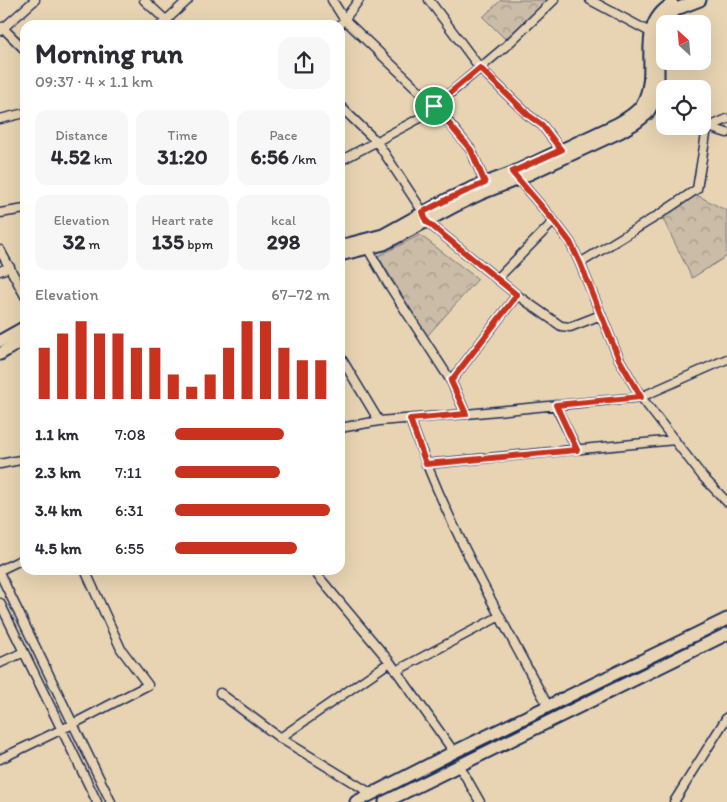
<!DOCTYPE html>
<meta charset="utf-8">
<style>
body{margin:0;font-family:Itim,sans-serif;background:#f7f7f7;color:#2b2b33;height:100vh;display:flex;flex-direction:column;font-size:19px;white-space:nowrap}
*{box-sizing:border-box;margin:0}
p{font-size:16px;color:#7c7c81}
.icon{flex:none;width:28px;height:28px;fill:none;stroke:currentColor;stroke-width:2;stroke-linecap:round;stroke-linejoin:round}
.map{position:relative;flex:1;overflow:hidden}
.details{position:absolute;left:20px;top:20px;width:325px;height:555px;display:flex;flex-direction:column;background:#fff;border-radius:15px;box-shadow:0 5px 20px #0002}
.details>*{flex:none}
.needle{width:32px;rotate:334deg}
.tools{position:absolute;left:656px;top:15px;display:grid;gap:10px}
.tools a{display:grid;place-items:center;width:55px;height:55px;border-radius:10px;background:#fff;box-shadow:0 5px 20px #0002;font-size:25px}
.pin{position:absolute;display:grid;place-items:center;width:42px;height:42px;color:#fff;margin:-21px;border:2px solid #fff;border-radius:50%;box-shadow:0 1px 5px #0007}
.round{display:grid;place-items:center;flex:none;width:52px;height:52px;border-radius:15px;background:#f7f7f7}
.overview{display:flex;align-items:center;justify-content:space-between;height:85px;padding:0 15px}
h1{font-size:28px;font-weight:700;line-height:38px}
.figures{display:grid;grid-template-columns:repeat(3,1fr);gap:8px;height:85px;padding:5px 15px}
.figures div{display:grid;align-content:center;border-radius:12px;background:#f7f7f7;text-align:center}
.figures b{font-size:21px;font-weight:700}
.figures small{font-size:14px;font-weight:400}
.figures p{font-size:14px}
.chart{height:140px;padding:10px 15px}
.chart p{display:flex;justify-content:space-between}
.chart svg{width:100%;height:90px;margin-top:5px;stroke:#c8321e;stroke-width:6}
ul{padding:0 15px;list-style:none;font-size:16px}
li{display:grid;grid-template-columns:80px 60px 1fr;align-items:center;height:38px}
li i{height:12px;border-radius:6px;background:#c8321e}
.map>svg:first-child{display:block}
.forest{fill:url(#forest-crowns);stroke:#727682}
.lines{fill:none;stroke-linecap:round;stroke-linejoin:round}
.street-casing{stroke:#1b2f5e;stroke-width:11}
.secondary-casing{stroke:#1b2f5e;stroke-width:15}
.street{stroke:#e8d4b2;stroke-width:8}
.secondary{stroke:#e8d4b2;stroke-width:11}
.route-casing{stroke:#fff;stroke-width:10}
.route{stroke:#c8321e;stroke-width:6}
</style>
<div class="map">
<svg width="727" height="802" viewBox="0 0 727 802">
<defs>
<pattern id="forest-crowns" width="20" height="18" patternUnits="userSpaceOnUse" patternTransform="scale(1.25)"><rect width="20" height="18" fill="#cabca6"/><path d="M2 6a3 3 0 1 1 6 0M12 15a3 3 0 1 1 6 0" fill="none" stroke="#a3998a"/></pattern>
</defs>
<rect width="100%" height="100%" fill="#e8d4b2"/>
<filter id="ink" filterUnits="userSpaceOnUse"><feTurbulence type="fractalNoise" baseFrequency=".02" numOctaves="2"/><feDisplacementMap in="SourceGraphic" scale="10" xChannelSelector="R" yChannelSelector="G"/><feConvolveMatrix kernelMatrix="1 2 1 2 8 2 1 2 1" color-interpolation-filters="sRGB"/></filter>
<g filter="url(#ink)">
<!-- forest -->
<path class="forest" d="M501,0h47l-43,39 -22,-22z
M695,194l32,17v45l-35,22 -29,-59 1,-4z
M420,235l58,44 -51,57 -49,-80z"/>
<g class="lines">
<defs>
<path id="street" d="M144,0l27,25
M332,0l12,19 91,87 36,44 14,33
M429,0l51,68 48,47 14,10 19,25
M590,0l60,32
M161,25l27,-25
M340,25l19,-25
M2,27l23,23
M0,31l35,-31
M655,100l10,6
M340,106l37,36 46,70
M0,119l25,-6
M702,125l25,8
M340,161l82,-44 84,-71 48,-46
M518,179l36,42 16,21 10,21 39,96 22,38 62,80 24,25
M0,213l25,-4
M426,221l91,74 44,31 9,1 31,-12
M368,249l19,33 64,99 15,33 175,-17 86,-38
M0,250l25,46
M580,263l77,-47 40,-27 10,-61 20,-9
M0,271l10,-4
M498,278l56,-57
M340,356l39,65 87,-7
M451,381l66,-86
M555,405l22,44
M410,419c34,100 88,194 138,287
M340,428l39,-7
M0,464l25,-5
M426,464l249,-24
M0,570l25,-12
M313,570l77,92 64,90
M0,574l111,228
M0,603l97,199
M0,663l24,-11
M396,671l104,-55
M220,693l60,45 92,56
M280,738l110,-76
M0,759l73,-35 75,-39 -27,-36 -36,-79
M459,765l21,37
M674,802l53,-85"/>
<path id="secondary" d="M340,246l43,-11 65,-36 24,-11 40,-15 105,-49c9,-5 18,-10 24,-18 22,-34 -9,-78 31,-102
M340,255l44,-11 73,-39 23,-11 38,-15 102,-47 17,-10 10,-8 8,-14 3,-19v-48l3,-10 7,-8 11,-7 21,-8
M0,341l25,-14
M0,354l25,-15
M356,802l98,-50 273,-133
M385,802l342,-168"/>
</defs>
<!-- street casing -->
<use href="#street" class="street-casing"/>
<!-- secondary casing -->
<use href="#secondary" class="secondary-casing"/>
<!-- street -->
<use href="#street" class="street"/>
<!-- secondary -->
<use href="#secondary" class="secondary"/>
</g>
</g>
<g class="lines" filter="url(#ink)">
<defs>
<path id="route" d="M480,68l48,47 14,10 19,25 -49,22 42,49 16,21 10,21 39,96 22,38 -85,8 21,45 -151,14 -16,-45 56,-5 -15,-33 66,-86 -91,-74 -3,-9 25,-13 37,-16 -14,-33 -37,-44z"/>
</defs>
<!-- route casing -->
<use href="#route" class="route-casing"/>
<!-- route -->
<use href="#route" class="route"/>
</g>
</svg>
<div class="tools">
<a><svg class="needle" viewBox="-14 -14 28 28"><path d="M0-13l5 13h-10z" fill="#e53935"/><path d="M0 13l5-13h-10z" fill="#7c7c81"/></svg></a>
<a><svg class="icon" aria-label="locate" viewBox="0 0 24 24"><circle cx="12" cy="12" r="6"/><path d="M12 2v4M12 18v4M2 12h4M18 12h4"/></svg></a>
</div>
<div class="pin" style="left:434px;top:106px;background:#1e9e55"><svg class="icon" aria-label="arrive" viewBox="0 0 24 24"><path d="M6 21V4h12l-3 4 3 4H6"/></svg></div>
<section class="details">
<div class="overview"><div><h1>Morning run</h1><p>09:37 · 4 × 1.1 km</p></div><a class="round"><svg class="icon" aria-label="share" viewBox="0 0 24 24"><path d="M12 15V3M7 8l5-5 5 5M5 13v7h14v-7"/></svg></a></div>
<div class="figures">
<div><p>Distance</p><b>4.52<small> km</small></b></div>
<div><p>Time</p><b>31:20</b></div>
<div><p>Pace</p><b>6:56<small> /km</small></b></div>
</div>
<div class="figures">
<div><p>Elevation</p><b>32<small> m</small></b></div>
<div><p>Heart rate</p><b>135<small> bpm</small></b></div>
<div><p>kcal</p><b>298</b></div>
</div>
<div class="chart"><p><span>Elevation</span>67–72 m</p>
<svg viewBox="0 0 160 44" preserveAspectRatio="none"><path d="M5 44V19M15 44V12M25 44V6M35 44V12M45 44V12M55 44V19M65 44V19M75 44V32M85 44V38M95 44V32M105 44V19M115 44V6M125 44V6M135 44V19M145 44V25M155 44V25"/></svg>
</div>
<ul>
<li><b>1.1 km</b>7:08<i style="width:70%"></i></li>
<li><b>2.3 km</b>7:11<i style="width:68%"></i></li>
<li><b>3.4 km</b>6:31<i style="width:100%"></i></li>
<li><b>4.5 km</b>6:55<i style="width:79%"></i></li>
</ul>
</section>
</div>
